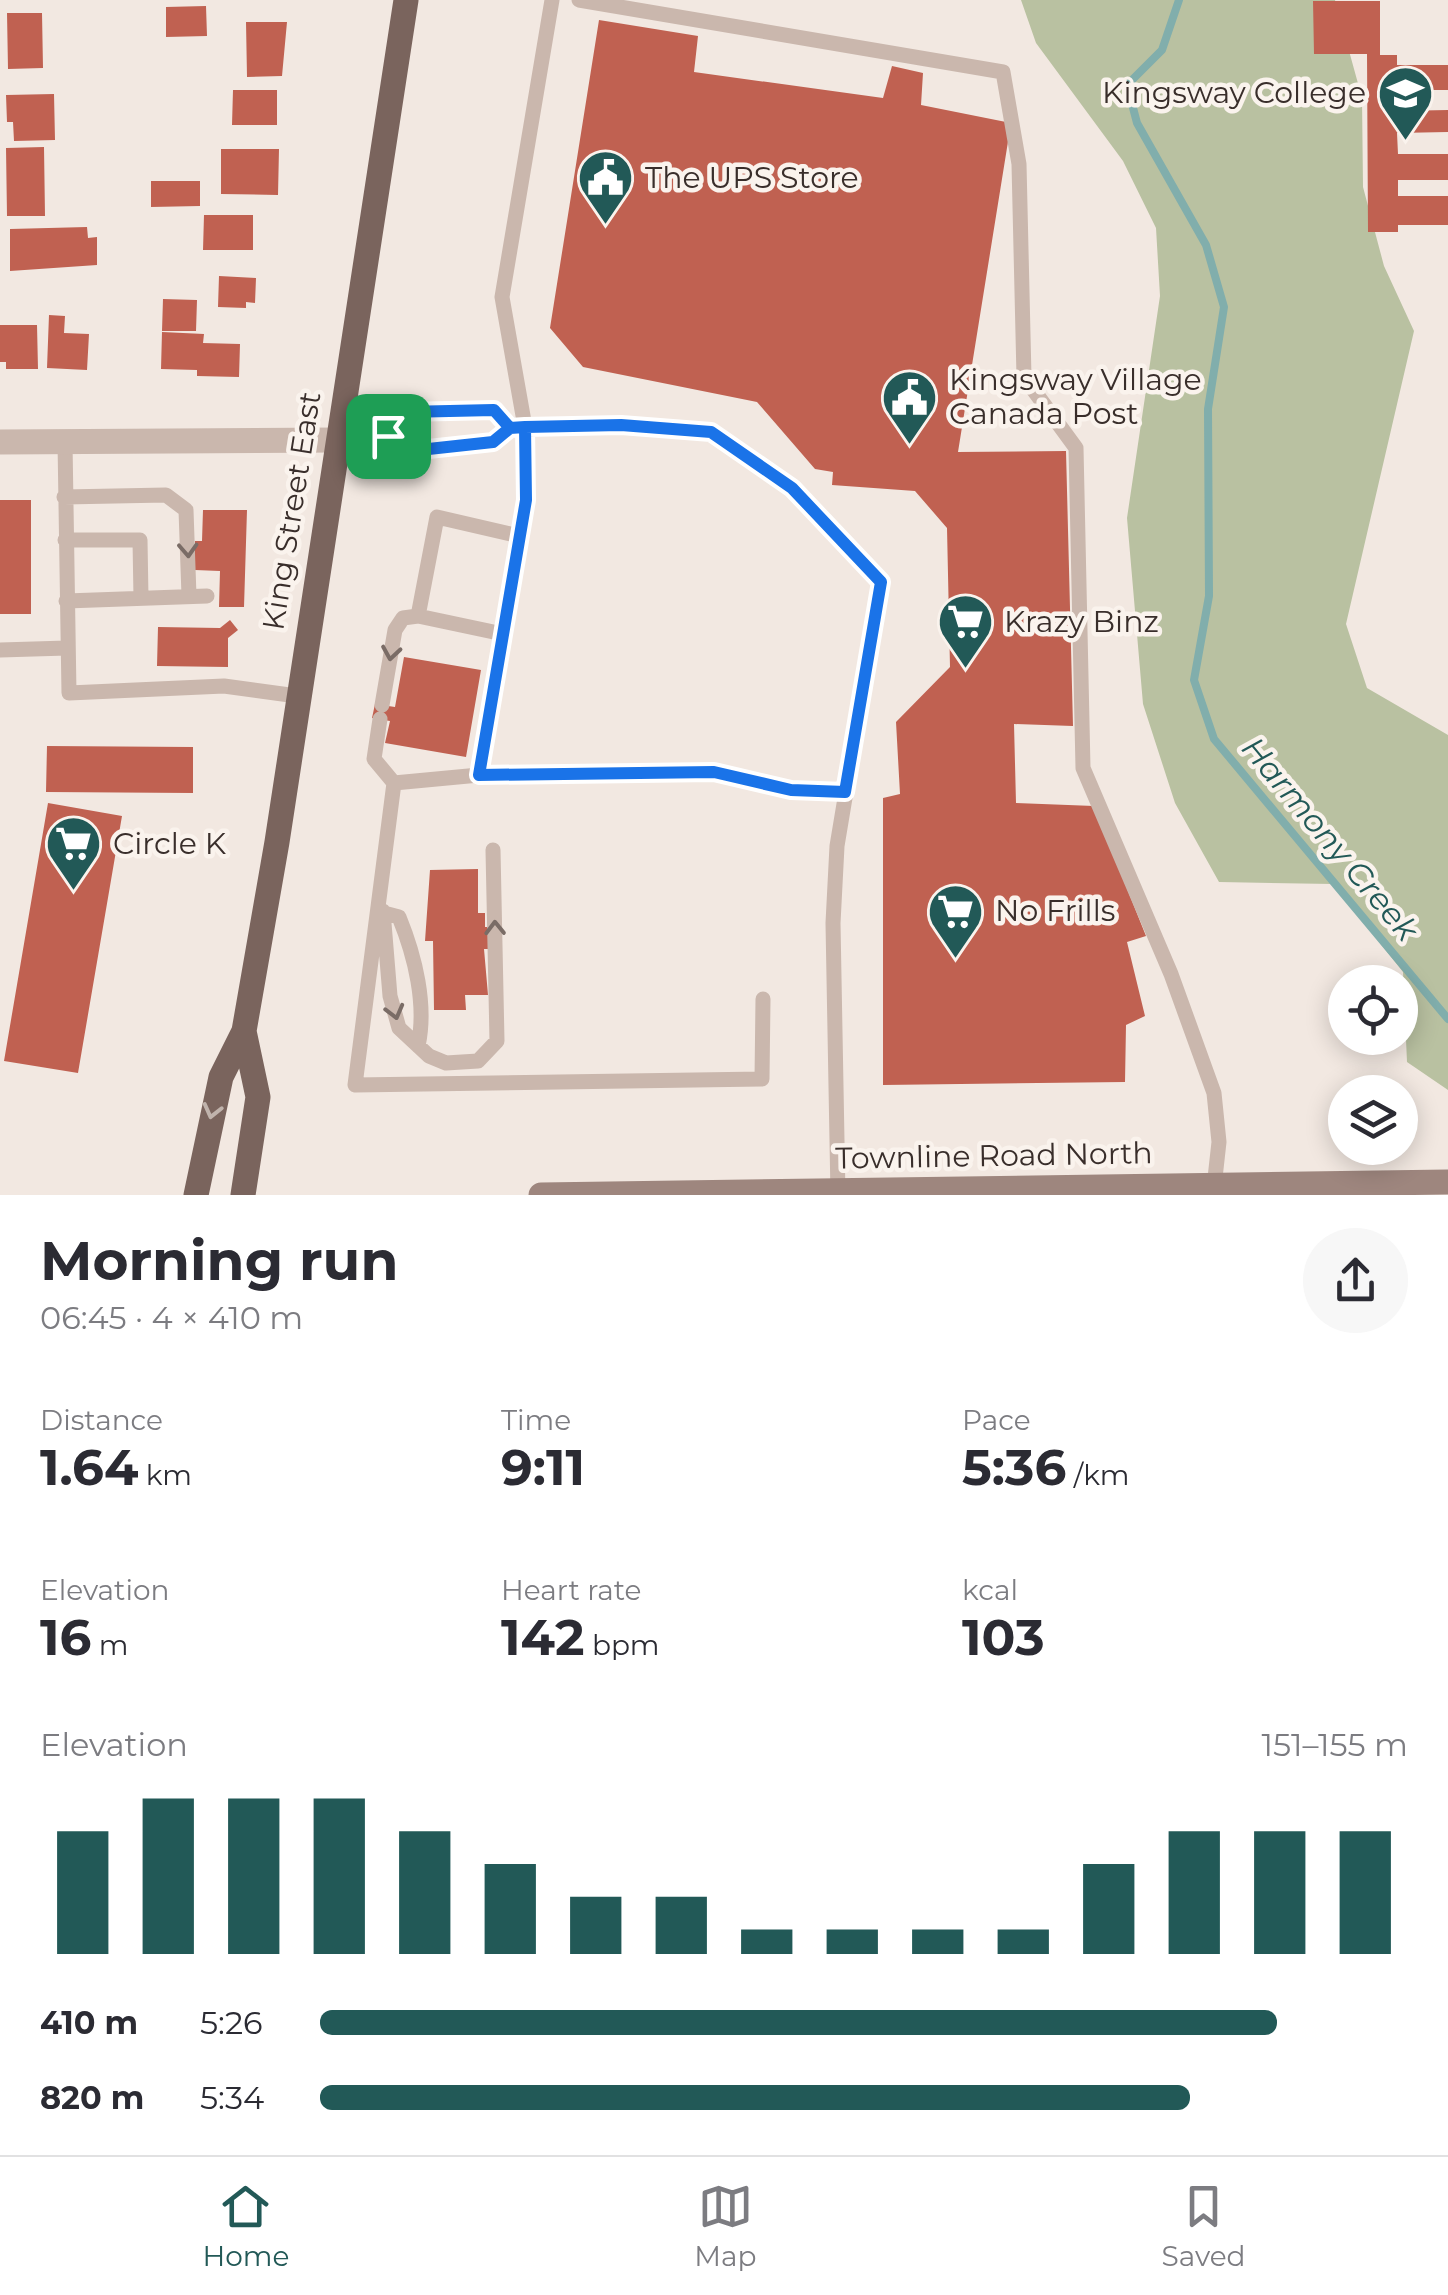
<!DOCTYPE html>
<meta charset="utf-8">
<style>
body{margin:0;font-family:Montserrat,sans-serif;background:#f7f7f7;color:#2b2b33;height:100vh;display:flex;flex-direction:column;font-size:38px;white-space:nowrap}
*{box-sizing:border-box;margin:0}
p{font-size:32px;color:#7c7c81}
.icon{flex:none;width:55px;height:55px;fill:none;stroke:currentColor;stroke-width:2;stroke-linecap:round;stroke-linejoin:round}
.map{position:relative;height:1195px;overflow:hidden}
.sheet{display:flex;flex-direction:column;background:#fff;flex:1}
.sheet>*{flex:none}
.buttons{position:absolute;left:1328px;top:965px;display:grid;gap:20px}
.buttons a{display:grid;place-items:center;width:90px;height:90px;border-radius:50%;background:#fff;box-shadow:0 5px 25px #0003;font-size:50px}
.pin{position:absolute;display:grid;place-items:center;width:85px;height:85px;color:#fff;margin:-42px;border-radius:20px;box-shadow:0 5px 15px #0006}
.round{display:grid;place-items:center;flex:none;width:105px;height:105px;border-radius:52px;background:#f7f7f7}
.overview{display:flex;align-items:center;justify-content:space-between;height:170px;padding:0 40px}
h1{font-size:55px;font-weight:700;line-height:75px}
.metrics{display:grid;grid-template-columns:repeat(3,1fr);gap:15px;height:170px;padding:10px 40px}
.metrics div{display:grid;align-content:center}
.metrics b{font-size:50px;font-weight:700}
.metrics small{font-size:28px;font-weight:400}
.metrics p{font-size:28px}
.chart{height:280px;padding:20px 40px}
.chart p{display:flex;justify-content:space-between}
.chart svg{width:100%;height:180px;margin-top:10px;stroke:#225957;stroke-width:6}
ul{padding:0 40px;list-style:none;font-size:32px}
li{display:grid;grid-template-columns:160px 120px 1fr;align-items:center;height:75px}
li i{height:25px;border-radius:12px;background:#225957}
.tab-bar{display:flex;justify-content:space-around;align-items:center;height:140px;border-top:2px solid #e1e1e2;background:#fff;font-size:28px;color:#7c7c81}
.tab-bar a{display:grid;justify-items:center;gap:5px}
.tab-bar .current{color:#225957}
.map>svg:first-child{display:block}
.green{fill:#b9c1a1}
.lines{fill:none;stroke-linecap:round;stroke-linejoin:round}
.stream{stroke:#81aeac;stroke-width:8}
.building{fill:#c06151}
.lane{stroke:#cab7ad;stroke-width:15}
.street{stroke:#cab7ad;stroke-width:25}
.secondary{stroke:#9e867e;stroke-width:25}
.primary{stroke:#7a645d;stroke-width:25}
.oneway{stroke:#7a6c66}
.oneway2{stroke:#c0b3ac}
.route-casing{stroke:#fff;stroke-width:20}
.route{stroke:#1a73e8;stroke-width:12}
.labels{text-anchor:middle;stroke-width:9;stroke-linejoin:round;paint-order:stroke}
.poi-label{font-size:30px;fill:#392e2b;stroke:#faf3ed;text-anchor:start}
.street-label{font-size:30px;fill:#392e2b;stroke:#faf3ed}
.water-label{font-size:32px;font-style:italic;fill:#225957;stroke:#faf3ed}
</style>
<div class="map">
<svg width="1448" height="1195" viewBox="0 0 1448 1195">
<rect width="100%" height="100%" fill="#f2e8e1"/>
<!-- green -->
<path class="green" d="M1021,0h314l27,98 1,89 21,79 30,65 -68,293 21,64 81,47v355l-41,-28 -4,-90 -70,-88 -114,-2 -44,-79 -32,-99 -16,-186 33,-222 -4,-68 -33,-67 -87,-118z"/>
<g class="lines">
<!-- stream -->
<path class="stream" d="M1179,0l-17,50 -35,35 10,38 69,122 18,62 -16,102 1,187 -15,84 20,59 234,280"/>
</g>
<!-- building -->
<path class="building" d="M1313,1h67v54h17v10h51v25h-51v21l51,-1v22l-51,1 1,21h50v26h-50v16h50v29h-50v7h-30l-1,-178h-53z
M206,6l1,30 -41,1v-30z
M7,13h35l1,55 -35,1z
M599,20l99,16 -4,36 189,26 9,-32 31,7 -2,32 90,18 -53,329 108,-1 7,275 -59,-2 2,79 78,3 52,130 -19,6 18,74 -19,9 -1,57 -242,3v-287l17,-4 -4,-72 54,-55 -3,-139 -32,-37 -83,-6 1,-13 -18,-3 -58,-67 -174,-35 -33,-39z
M246,22h41l-5,54 -35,1z
M233,90h44v35h-45z
M54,94l1,46 -41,1 -1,-19h-6l-1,-27z
M44,147l1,69h-38l-1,-68z
M221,149h58l-1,46 -57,-1z
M151,181h49v25l-49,1z
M204,215h49v35h-50z
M87,227l1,11 9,-1v28l-87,6v-42z
M219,276l37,2 -1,25 -9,-1v6l-28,-1z
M163,299l34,1 -1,31h-34z
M49,315l16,1 -1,17 25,1 -2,36 -40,-2z
M0,325h37l1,44h-32v-7h-6z
M162,332l42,2 -1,9 37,1 -1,33 -42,-1v-6l-36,-1z
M0,500h31v114h-31z
M203,510h44l-3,97h-25l1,-36 -25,-1v-29h7z
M230,620l8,10 -10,8v29l-71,-1 1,-39 62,1z
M404,657l77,13 -15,87 -81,-14 5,-22 -18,-3 3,-14 20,3z
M47,746l146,1v46l-147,-1z
M48,803l74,13 -44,257 -74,-12z
M478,869v44h7v14h5v22h-6l4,46h-23l1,15h-32l-1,-69h-8l5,-71z"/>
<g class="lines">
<!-- lane -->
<path class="lane" d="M579,0l424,72 16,92 5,213 52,71 7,320 88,206 43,119 5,49 -5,45
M388,436l13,16 92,-9 17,-16 111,-2 90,7 81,56 89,94 -44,264 -4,77 5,272
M337,440l51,-4 17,-23 90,-4 15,18
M65,442l4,251 155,-7 73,10
M64,497l102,-2 20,15 3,86
M65,540h75l1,58
M66,601l141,-5
M503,634l-85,-18 19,-99 82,19
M0,650l67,-2
M382,705l13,-75 8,-12 15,-2
M380,719l-6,40 20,24 -39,302 407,-6 1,-80
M479,775l47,-275 -1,-73 -23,-130 50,-297
M394,783l85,-8 235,-3 77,18 54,1
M383,911l7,85 9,32 30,28 17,7 32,-2 19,-20 -4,-191
M384,913l15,4c16,39 28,88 19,129"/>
<!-- street -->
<path class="street" d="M0,442l337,-2"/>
<!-- secondary -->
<path class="secondary" d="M541,1195l907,-13"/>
<!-- primary -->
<path class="primary" d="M196,1195l25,-118 23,-46 33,-189 129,-842
M243,1195l15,-98 -14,-66"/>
</g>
<!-- one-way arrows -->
<defs><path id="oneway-chevron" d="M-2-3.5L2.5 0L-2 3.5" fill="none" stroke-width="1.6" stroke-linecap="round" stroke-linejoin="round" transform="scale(2.5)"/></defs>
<g class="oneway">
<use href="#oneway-chevron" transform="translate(188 550) rotate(87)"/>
<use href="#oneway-chevron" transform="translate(391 653) rotate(99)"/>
<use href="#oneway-chevron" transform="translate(495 928) rotate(-91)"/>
<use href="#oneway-chevron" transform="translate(395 1012) rotate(75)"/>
</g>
<use class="oneway2" href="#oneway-chevron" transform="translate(212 1111) rotate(104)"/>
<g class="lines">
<defs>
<path id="route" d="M388,436l13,16 92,-10 17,-14 15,-1 1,73 -47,275 235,-3 77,18 54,2 36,-210 -89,-94 -81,-56 -90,-7 -96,2 -15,1 -16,-18 -89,2 -17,24"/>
</defs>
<!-- route casing -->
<use href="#route" class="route-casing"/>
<!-- route -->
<use href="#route" class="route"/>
</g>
<!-- icons -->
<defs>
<symbol id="school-pin" viewBox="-11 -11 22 30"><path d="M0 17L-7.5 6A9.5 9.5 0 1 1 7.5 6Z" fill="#225957" stroke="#faf3ed"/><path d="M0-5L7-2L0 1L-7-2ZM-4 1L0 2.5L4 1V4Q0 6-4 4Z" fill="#fff"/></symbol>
<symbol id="civic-pin" viewBox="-11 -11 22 30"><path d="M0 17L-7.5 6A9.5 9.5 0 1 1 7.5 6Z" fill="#225957" stroke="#faf3ed"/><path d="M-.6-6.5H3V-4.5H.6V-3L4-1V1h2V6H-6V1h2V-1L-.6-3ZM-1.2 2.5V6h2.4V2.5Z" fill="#fff"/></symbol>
<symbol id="supermarket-pin" viewBox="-11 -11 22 30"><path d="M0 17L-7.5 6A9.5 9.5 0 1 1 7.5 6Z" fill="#225957" stroke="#faf3ed"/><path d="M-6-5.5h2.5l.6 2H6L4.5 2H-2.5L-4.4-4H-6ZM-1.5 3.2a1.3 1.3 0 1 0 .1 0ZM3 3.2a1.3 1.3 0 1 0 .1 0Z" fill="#fff"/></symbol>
</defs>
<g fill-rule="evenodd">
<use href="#school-pin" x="1374" y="62" width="63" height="86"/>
<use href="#civic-pin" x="574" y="146" width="63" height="86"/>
<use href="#civic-pin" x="878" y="366" width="63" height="86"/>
<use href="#supermarket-pin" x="934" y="590" width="63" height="86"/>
<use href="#supermarket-pin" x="42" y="812" width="63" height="86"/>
<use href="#supermarket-pin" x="924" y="880" width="63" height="86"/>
</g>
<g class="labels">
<!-- poi labels -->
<g class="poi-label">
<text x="1366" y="103" text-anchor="end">Kingsway College</text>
<text x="645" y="188">The UPS Store</text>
<text x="949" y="390">Kingsway Village<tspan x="949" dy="34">Canada Post</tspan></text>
<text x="1004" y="632">Krazy Binz</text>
<text x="113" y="854">Circle K</text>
<text x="995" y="921">No Frills</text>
</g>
<!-- street labels -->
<g class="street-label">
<text transform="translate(292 511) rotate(-81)" y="10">King Street East</text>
<text transform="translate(994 1156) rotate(-1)" y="10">Townline Road North</text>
</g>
<!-- water labels -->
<g class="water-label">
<text transform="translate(1330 839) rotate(50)" y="11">Harmony Creek</text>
</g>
</g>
</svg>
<div class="buttons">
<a><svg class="icon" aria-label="locate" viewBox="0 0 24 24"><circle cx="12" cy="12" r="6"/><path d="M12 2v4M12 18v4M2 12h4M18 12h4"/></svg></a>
<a><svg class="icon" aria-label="layers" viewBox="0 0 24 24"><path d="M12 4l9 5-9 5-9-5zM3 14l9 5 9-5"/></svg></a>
</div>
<div class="pin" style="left:388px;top:436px;background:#1e9e55"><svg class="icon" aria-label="arrive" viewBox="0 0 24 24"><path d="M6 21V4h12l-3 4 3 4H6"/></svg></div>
</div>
<section class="sheet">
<div class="overview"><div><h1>Morning run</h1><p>06:45 · 4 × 410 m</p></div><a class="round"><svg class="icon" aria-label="share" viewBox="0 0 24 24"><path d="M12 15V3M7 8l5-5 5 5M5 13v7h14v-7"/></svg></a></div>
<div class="metrics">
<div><p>Distance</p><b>1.64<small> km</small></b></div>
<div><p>Time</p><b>9:11</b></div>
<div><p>Pace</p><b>5:36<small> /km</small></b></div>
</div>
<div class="metrics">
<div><p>Elevation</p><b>16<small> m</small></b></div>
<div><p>Heart rate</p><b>142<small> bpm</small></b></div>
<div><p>kcal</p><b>103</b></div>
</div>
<div class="chart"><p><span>Elevation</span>151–155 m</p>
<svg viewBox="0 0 160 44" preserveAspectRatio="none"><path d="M5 44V14M15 44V6M25 44V6M35 44V6M45 44V14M55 44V22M65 44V30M75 44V30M85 44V38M95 44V38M105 44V38M115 44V38M125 44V22M135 44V14M145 44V14M155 44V14"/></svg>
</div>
<ul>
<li><b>410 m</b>5:26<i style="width:88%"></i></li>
<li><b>820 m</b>5:34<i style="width:80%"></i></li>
</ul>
</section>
<nav class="tab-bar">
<a class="current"><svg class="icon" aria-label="home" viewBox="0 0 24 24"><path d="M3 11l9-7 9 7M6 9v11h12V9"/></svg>Home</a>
<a><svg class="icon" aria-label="map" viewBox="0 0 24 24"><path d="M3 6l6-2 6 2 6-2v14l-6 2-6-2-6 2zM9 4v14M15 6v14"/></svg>Map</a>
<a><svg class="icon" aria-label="saved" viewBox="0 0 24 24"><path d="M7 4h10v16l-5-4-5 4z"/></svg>Saved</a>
</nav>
